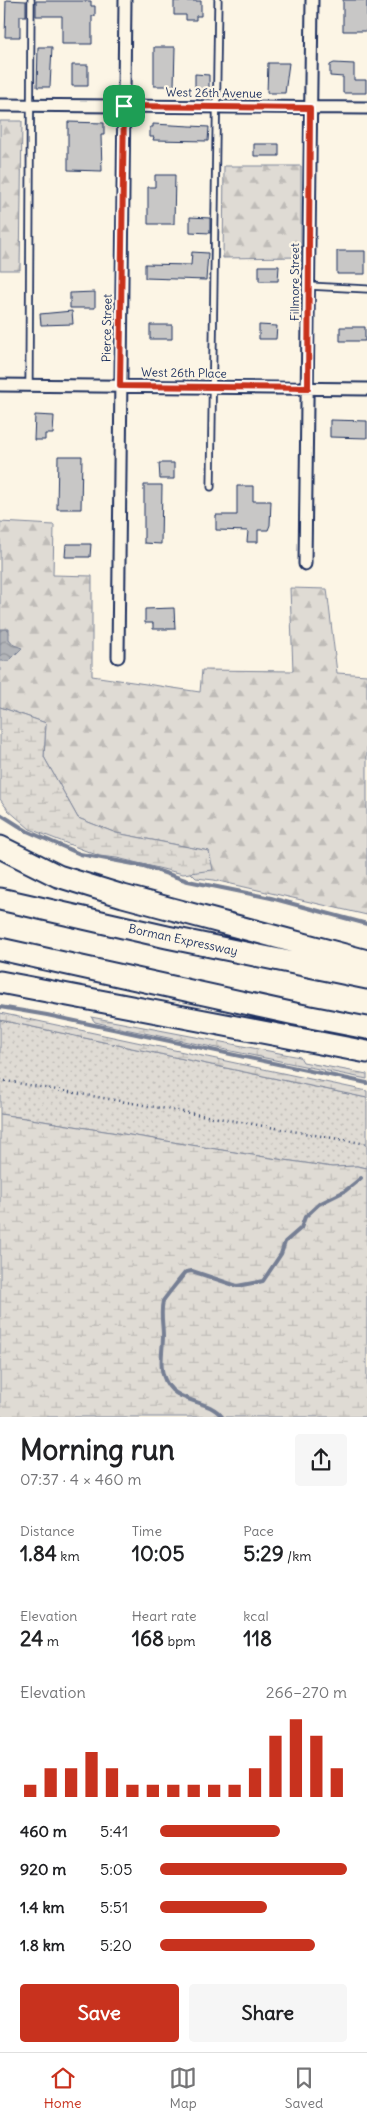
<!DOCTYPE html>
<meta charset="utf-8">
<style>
body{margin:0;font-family:Delius,sans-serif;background:#f6f6f6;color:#202124;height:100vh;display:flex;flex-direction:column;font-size:19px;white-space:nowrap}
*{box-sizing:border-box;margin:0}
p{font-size:16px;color:#757577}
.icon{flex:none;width:28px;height:28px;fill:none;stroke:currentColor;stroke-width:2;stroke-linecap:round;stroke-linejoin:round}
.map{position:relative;height:1417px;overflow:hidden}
.side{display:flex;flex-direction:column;background:#fff;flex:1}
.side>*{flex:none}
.pin{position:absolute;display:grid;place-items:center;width:42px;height:42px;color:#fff;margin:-21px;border-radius:10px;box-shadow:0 2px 8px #0006}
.round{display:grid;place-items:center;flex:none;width:52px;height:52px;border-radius:5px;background:#f6f6f6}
.headline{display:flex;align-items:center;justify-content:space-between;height:85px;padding:0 20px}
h1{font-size:28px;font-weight:800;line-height:38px}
.figures{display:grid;grid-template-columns:repeat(3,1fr);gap:8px;height:85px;padding:5px 20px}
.figures div{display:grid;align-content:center}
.figures b{font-size:21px;font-weight:800}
.figures small{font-size:14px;font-weight:400}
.figures p{font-size:14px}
.chart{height:140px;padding:10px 20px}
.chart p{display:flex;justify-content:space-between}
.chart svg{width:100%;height:90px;margin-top:5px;stroke:#c8321e;stroke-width:6}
.primary-button{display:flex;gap:10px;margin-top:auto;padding:10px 20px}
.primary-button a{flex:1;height:58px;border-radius:5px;background:#c8321e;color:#fff;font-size:20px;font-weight:800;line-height:58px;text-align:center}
.primary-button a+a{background:#f6f6f6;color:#202124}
ul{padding:0 20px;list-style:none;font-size:16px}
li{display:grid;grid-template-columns:80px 60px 1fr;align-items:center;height:38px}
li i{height:12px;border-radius:6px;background:#c8321e}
.menu{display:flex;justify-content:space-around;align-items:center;height:70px;border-top:1px solid #e0e0e0;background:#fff;font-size:14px;color:#757577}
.menu a{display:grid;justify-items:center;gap:2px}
.menu .current{color:#c8321e}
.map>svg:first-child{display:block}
.green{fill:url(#green-dots);stroke:#7d8599}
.forest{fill:url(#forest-firs);stroke:#7d8599}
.wetland{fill:url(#wetland-marsh);stroke:#7d8599}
.water{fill:url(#water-waves);stroke:#767f94}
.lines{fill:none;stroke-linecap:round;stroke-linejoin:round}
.stream{stroke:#767f94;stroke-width:4}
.building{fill:#c8c7c6;stroke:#1b2f5e}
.service-casing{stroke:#1b2f5e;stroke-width:9}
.minor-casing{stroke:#1b2f5e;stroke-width:15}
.motorway-casing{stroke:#1b2f5e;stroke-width:25}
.path{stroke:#1b2f5e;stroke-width:2.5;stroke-dasharray:1 4;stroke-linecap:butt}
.service{stroke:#fcf5e5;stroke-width:5.5}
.minor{stroke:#fcf5e5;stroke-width:11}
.motorway{stroke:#fcf5e5;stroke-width:21}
.route-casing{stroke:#fff;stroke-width:10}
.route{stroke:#c8321e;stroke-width:6}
.labels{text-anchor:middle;stroke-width:4.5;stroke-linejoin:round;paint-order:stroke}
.street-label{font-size:12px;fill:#1b2f5e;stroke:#fcf5e5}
</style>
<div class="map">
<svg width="367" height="1417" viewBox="0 0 367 1417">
<defs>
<pattern id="green-dots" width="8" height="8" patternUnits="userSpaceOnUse" patternTransform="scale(1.25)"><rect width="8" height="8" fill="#dfdbd4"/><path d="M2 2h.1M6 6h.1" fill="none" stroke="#bfbcb8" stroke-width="1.8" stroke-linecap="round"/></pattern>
<pattern id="forest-firs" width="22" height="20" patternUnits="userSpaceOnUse" patternTransform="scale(1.25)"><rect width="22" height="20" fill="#dfdbd4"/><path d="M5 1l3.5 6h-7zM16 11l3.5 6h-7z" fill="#bfbcb8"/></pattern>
<pattern id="wetland-marsh" width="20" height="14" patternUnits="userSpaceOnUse" patternTransform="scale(1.25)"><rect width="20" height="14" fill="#dfdbd4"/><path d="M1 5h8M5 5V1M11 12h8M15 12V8" fill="none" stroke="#bfbcb8"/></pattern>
<pattern id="water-waves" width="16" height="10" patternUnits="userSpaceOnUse" patternTransform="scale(1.25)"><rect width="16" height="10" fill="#b2b4b8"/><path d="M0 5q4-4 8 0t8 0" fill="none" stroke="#909399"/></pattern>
</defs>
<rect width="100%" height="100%" fill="#fcf5e5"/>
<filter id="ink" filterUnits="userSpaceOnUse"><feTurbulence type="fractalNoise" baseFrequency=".02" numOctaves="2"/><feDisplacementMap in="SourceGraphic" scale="10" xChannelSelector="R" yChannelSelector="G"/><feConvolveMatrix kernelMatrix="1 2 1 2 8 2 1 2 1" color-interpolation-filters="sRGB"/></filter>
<g filter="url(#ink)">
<!-- green -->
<path class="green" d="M0,1020l367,78v70l-10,-2 -25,1 -61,-9 -271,-44z"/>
<!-- forest -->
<path class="forest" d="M0,121h22l-2,149h-20z
M224,166h77v91l-78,1z
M0,522l54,3 -1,50 39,1v100l108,16 2,-22 91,1 -3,-83 37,1 10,84 30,2v240l-153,-35 -18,-2 -6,-6 8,-1 11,-20 -93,-18 -38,-15 -34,-61 2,-34 -46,-16z"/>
<!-- wetland -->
<path class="wetland" d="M0,707l46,16 -2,34 34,61 38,15 93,18 4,19 -30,4 -66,-16 -18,-2 -69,-27 -22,-19 -8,-11z
M0,1013l367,78v7l-367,-78z
M91,1017l209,40 3,5 64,12v5l-247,-51 -25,-6z
M0,1114l271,44 61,9 25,-1 10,2v249h-367z"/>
<!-- water -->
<path class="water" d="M0,629h9v10l5,6 8,3 -13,13h-9z"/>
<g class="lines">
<!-- stream -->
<path class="stream" d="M0,814l27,17 53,23 64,12 44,15 83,17 96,26
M0,1007l47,8 320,68
M222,1417c-11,-16 -37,-14 -50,-27 -16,-16 -9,-36 -9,-54 0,-12 -3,-23 0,-35 1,-2 20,-26 23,-29l6,-1 45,15 26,-5 18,-27 4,-12 16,-14 4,-11 14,-13 26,-13 16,-13"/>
</g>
<!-- building -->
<path class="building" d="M6,0l20,1v15h-6v21h-15z
M343,0h24v31h-24z
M36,1h55v5h4v10h-3v28h-30v-28h-26z
M174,1h27v15h-5v4h-10v-5h-12z
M38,47h14l-2,40h-13z
M154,47h21l-1,39h-20z
M268,63h21l-4,30h-18z
M334,63l20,1v16h12v13h-23v-16l-13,-1v-11z
M72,65h16v21h-16z
M195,74l14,1v15h-14z
M68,122l36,1v12h-3l1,36 -34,-1z
M153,124l56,3 -1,14 -55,-1 1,-3h-4v-10h3z
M254,144h25v12h-25z
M155,175h20l-1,49h-26v-37h7z
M190,217l20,1v15l-20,-1z
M337,251h28v23h-28z
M192,252l16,1 -2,27 -61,-2v-14l46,1z
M259,266h20l-1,15h-19z
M95,292v16h-25v-15z
M72,311l1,13 -32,1 -1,-11z
M150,325h22v14h-22z
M259,325l18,1 -1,13h-17z
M340,327h25v14h-25z
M35,415l19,1 -1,18h-8v6h-11z
M330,420l37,1v17l-37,-1z
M58,456h24l-1,53h-24z
M159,463h15v16h-14z
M144,485h18l-1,59 -17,-1z
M237,486h16v15h18l-1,24 -2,5h-10v12h-11l1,-11 -32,-1v-15h21z
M66,544h25l-1,13h-25z
M174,608l1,21h-22v-6h-8v-14z"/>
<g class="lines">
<defs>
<path id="service" d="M308,286l59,3
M29,385l2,-385
M211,487l7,-487"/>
<path id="minor" d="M0,105l367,3
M0,385l367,4
M305,564l7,-564
M118,657l7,-657"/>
<path id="motorway" d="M0,847l58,29 65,20 244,65
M0,899l167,38 200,41
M0,949l295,65 72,14
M0,982l367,70"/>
</defs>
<!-- service casing -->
<use href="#service" class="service-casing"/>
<!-- minor casing -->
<use href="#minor" class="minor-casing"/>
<!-- motorway casing -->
<use href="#motorway" class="motorway-casing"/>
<!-- path -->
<path class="path" d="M0,1080l367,64"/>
<!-- service -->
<use href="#service" class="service"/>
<!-- minor -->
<use href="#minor" class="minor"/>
<!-- motorway -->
<use href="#motorway" class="motorway"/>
</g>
</g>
<g class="lines" filter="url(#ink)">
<defs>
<path id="route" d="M124,106l186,2 -2,280 -188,-2z"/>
</defs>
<!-- route casing -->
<use href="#route" class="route-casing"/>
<!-- route -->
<use href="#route" class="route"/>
</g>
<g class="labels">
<!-- street labels -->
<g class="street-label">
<text transform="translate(214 93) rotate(1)" y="4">West 26th Avenue</text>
<text transform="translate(295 282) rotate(-90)" y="4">Fillmore Street</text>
<text transform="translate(107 328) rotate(-89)" y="4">Pierce Street</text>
<text transform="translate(184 373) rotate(1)" y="4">West 26th Place</text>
<text transform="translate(183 940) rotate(12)" y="4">Borman Expressway</text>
</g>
</g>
</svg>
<div class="pin" style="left:124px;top:106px;background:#1e9e55"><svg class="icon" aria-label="arrive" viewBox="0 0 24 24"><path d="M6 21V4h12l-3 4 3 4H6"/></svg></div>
</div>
<section class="side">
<div class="headline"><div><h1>Morning run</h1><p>07:37 · 4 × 460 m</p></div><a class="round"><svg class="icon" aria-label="share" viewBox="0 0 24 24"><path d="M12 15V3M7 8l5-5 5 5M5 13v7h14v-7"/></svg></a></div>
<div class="figures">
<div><p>Distance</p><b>1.84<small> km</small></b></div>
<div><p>Time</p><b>10:05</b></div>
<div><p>Pace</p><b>5:29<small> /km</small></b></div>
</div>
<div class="figures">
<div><p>Elevation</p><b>24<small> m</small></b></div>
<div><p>Heart rate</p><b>168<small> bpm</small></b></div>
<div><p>kcal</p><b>118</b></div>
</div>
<div class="chart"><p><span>Elevation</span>266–270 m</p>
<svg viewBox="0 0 160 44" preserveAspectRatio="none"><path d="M5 44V38M15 44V30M25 44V30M35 44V22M45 44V30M55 44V38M65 44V38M75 44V38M85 44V38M95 44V38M105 44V38M115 44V30M125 44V14M135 44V6M145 44V14M155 44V30"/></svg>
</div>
<ul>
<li><b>460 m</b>5:41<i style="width:64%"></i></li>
<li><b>920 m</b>5:05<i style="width:100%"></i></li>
<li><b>1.4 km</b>5:51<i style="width:57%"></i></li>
<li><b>1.8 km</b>5:20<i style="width:83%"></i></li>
</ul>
<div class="primary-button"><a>Save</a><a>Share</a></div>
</section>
<nav class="menu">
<a class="current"><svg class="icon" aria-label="home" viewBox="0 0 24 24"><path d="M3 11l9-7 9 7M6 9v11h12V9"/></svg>Home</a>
<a><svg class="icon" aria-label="map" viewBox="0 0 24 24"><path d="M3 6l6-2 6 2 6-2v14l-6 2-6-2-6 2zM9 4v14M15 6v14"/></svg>Map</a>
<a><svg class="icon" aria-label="saved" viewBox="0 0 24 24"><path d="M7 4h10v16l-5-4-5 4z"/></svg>Saved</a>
</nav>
